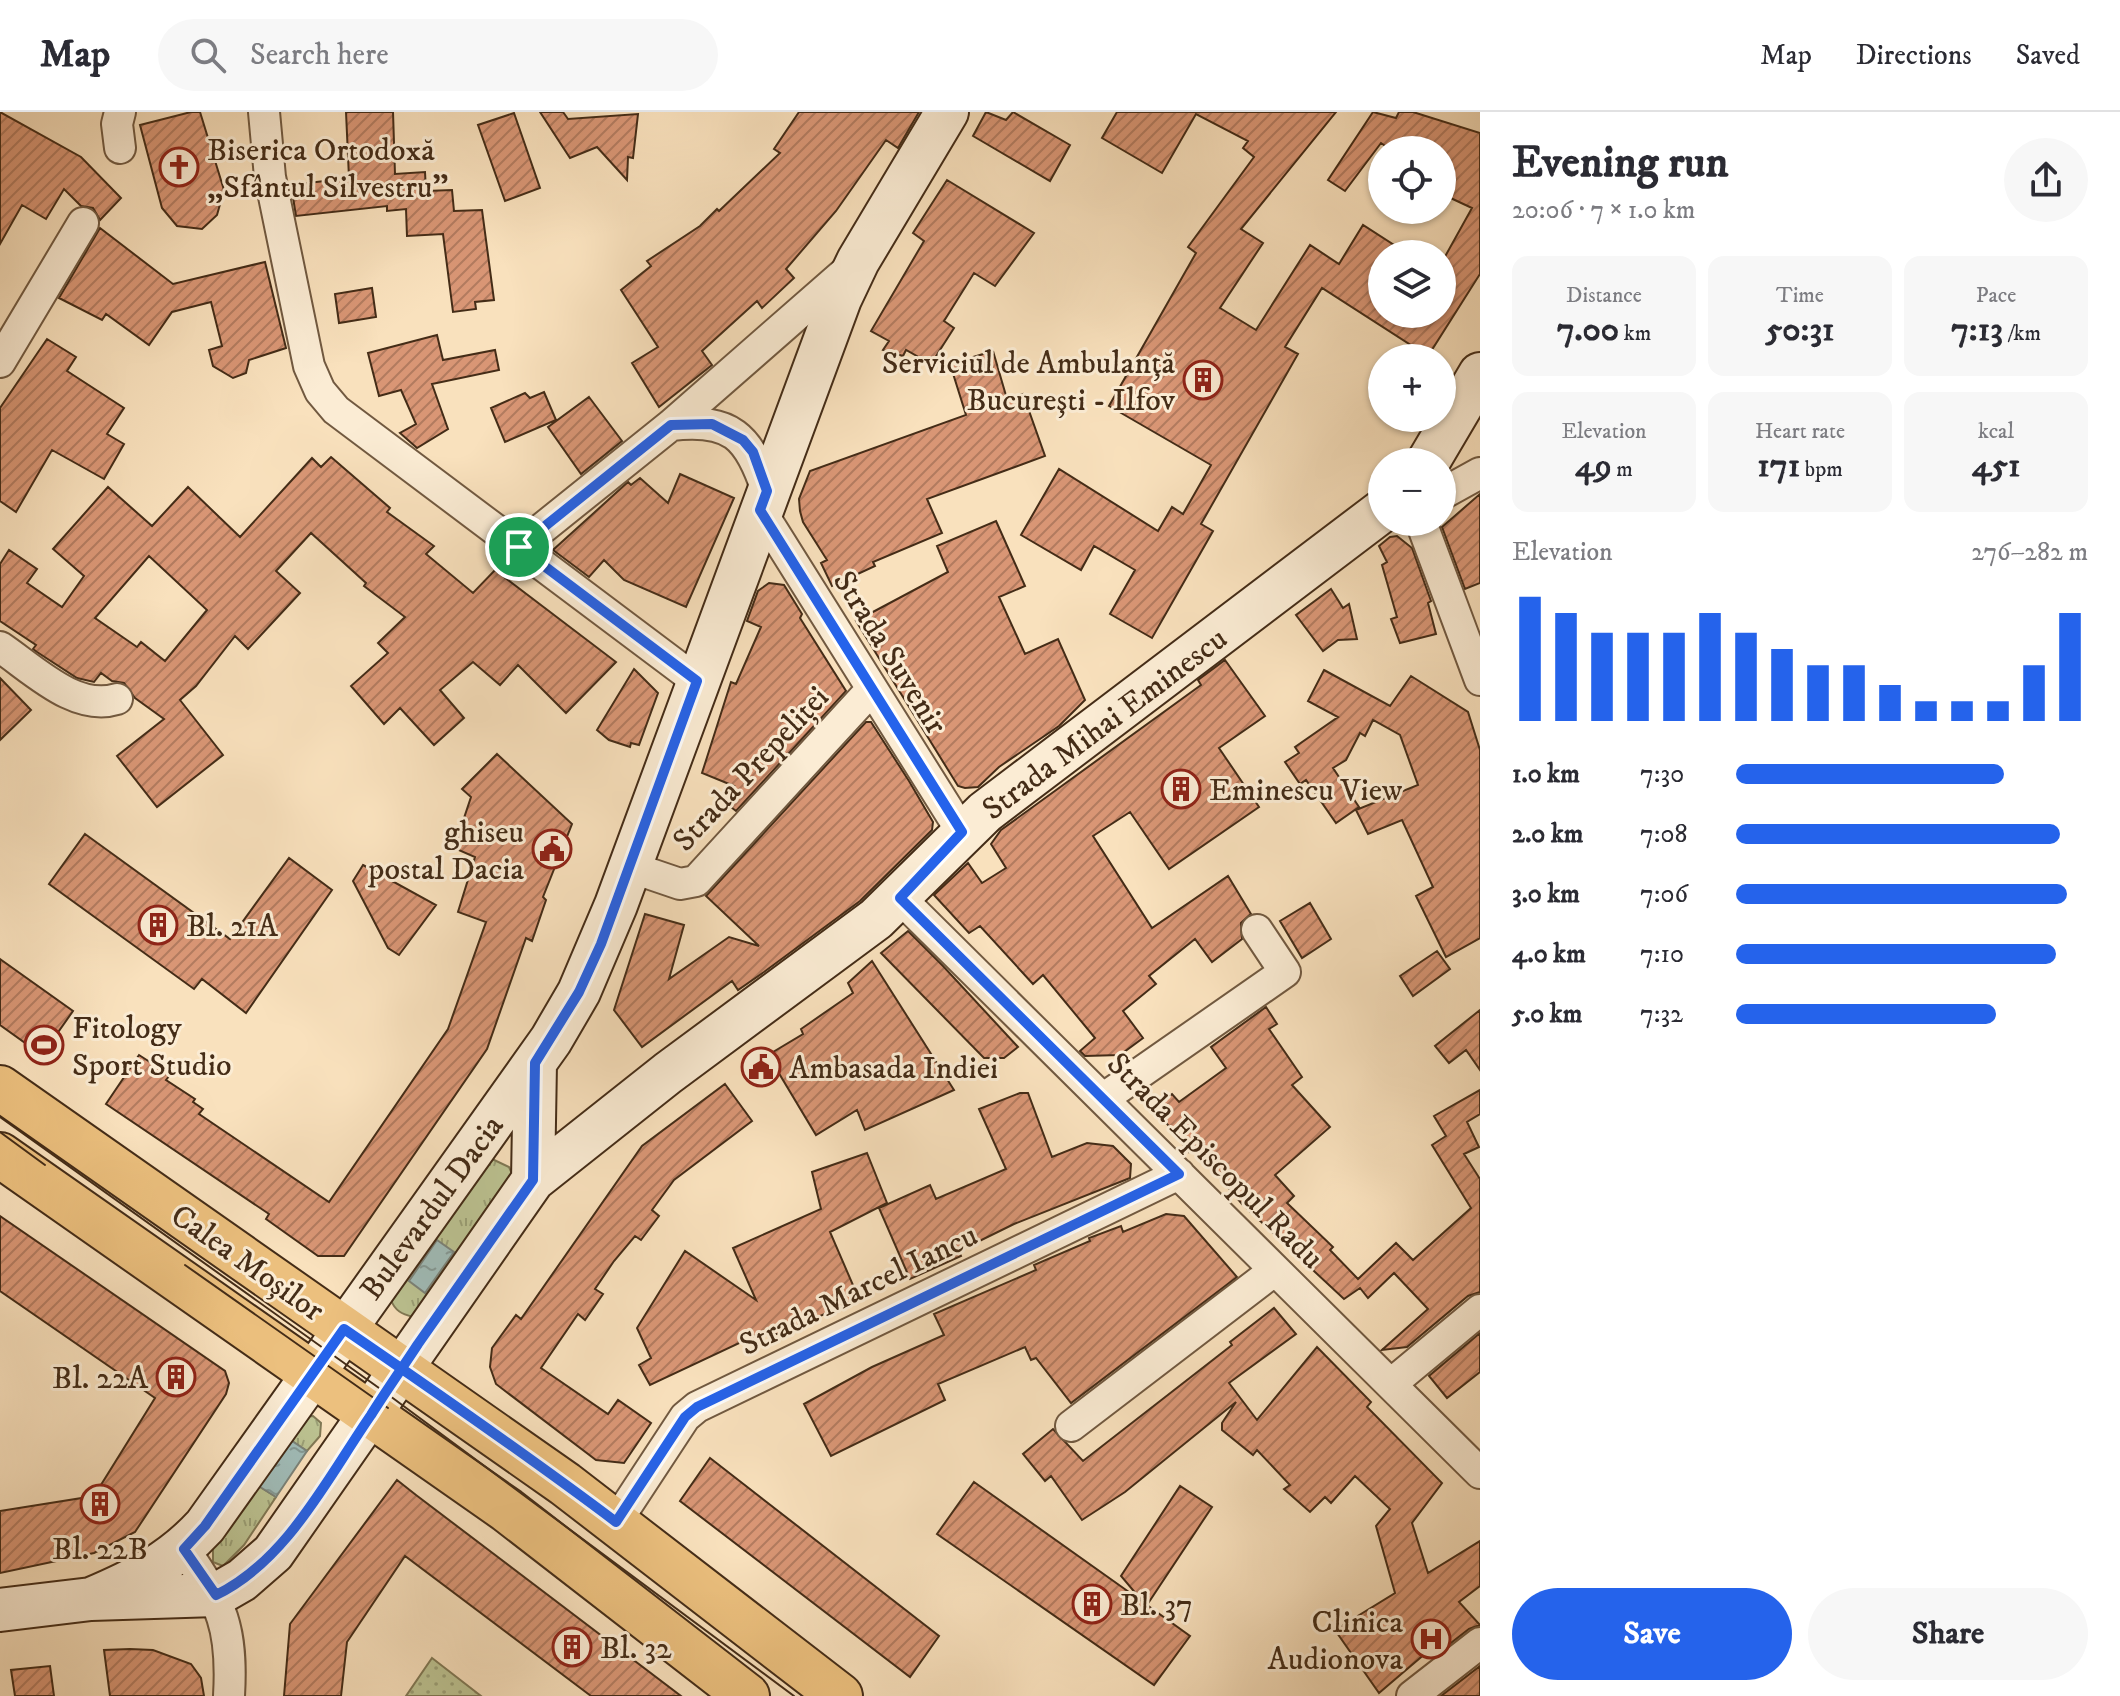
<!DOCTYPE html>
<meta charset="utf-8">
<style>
body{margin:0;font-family:"IM FELL DW Pica",serif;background:#f7f7f7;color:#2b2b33;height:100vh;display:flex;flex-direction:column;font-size:30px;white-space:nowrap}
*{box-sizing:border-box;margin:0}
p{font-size:26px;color:#7c7c81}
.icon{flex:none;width:44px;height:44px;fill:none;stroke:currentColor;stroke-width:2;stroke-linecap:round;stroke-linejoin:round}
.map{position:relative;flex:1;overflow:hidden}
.details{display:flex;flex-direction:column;background:#fff;width:640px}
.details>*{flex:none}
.tools{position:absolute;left:1368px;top:24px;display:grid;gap:16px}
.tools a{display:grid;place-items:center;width:88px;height:88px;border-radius:50%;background:#fff;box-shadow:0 2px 6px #0004;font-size:40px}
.pin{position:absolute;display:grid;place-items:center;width:68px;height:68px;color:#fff;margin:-34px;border:4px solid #fff;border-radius:50%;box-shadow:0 2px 8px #0007}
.round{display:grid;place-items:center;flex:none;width:84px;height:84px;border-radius:42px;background:#f7f7f7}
.headline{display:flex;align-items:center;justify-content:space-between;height:136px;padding:0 32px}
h1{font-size:44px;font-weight:700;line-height:60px}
.metrics{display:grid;grid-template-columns:repeat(3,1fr);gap:12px;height:136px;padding:8px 32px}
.metrics div{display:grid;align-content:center;border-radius:16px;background:#f7f7f7;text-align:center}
.metrics b{font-size:34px;font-weight:700}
.metrics small{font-size:22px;font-weight:400}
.metrics p{font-size:22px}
.chart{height:224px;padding:16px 32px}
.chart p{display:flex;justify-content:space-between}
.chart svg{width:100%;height:144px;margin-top:8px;stroke:#2563eb;stroke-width:6}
.cta{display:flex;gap:16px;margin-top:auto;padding:16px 32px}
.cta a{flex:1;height:92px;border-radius:48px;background:#2563eb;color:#fff;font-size:32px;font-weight:700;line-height:92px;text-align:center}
.cta a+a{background:#f7f7f7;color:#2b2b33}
ul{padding:0 32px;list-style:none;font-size:26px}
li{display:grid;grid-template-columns:128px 96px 1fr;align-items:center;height:60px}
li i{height:20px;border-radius:10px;background:#2563eb}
header{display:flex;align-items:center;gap:48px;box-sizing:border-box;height:112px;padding:0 40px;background:#fff;border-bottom:2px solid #e1e1e2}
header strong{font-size:38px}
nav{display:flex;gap:44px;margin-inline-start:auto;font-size:28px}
.search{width:560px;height:72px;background:#f7f7f7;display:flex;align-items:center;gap:20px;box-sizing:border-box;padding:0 28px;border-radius:44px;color:#7c7c81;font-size:30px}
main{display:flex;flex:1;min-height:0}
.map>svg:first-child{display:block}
.grass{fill:url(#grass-tufts);stroke:#807854;stroke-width:2}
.park{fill:url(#park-dots);stroke:#807854;stroke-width:2}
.water{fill:url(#water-ripples);stroke:#7b8278;stroke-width:2}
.building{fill:url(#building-hatch);stroke:#442c17;stroke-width:2;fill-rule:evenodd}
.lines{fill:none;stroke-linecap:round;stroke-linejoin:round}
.minor-casing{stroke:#715940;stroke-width:34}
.secondary-casing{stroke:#442c17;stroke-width:46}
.primary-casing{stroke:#442c17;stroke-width:48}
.minor{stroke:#fbecd4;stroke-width:30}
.secondary{stroke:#fbecd4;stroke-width:42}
.primary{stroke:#ecc07e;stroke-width:44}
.tram{stroke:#442c17;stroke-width:2}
.route-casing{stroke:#fff;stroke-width:16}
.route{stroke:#2563eb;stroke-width:10}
.labels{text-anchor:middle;stroke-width:6;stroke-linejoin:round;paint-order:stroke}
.poi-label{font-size:32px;fill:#442c17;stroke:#fbecd4;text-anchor:start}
.street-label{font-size:32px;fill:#442c17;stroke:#fbecd4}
</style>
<header>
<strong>Map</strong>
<div class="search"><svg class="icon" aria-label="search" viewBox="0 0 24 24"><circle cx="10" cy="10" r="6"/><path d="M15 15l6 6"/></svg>Search here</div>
<nav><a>Map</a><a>Directions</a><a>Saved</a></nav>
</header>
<main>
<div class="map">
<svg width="1480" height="1584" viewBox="0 0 1480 1584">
<defs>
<pattern id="grass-tufts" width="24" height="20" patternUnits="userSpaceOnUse" patternTransform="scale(2)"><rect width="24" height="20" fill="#bcc392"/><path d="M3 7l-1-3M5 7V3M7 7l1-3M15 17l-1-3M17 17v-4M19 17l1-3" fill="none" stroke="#9a9f76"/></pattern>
<pattern id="park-dots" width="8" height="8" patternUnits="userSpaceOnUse" patternTransform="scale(2)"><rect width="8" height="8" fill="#bcc392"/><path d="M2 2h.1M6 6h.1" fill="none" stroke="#9a9f76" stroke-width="1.8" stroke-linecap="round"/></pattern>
<pattern id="water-ripples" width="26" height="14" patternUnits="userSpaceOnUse" patternTransform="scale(2)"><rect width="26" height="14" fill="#a0bcb8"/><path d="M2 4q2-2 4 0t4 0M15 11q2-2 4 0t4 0" fill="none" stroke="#849995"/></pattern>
<pattern id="building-hatch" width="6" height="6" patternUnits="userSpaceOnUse" patternTransform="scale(2)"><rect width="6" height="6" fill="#d99675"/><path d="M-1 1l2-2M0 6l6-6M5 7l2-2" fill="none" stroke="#b27b5f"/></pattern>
</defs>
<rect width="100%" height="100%" fill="#f9e1bd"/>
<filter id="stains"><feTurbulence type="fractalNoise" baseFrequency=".0025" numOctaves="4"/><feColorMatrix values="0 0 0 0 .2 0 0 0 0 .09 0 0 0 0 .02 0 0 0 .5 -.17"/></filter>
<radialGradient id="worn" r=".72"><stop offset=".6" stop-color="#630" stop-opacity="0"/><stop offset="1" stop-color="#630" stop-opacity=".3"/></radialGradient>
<!-- grass -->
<path class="grass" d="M490,1046l19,9 4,9 -100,141c-11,-3 -18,-6 -22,-17z
M313,1304l8,7 -1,13 -13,15 -18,-12 13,-22z
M257,1373l19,12 -32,48 -21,21 -10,-4v-17z"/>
<!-- park -->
<path class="park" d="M432,1546l49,38h-75z"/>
<!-- water -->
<path class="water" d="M437,1128l17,12 -29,41 -16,-12z
M289,1327l18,12 -31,46 -19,-12z"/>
<!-- building -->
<path class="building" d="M0,0l81,45 40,41 -21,22 -7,-12 -12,-2 -17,-17 -18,30 -24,-14 -22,39z
M191,0h9l24,78 -7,25 -15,14 -25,-3 -15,-18 -22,-83z
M346,0h47l2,62 30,-2 1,19 26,-1 2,21 28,-1 12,90 -19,2 1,7 -23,3 -10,-78 -36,2 -1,-27 -19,2v-5l-91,10 -5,-31 58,-7z
M540,0h23l5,7 70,-5 -5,44 -5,-1 -1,23 -30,-33 -27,11z
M799,0h120l-21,36 -12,-8 -50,71 -50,58 8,9 -32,30 -5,-7 -55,50 10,14 -53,42 -27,-44 26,-16 -37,-57 30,-24 -4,-5 53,-35 17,-17 2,2 61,-58 -6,-4z
M986,0l20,8 7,-8 57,33 -20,36 -77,-45z
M1117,0h219l-95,117 22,14 -43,65 36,22 54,-85 29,19 24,-39 45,29h-26v60h60v-52l30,-54 -30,-14v-44h-51l-10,-7 -36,48 -17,-11 45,-68 23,6 3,-6h14l67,21v141l-52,82 -106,-68 -37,59 13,7 -97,170 12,7 -61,107 -42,-24 25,-44 -41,-24 -13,24 -60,-35 38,-66 99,62 14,-24 11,7 28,-49 -102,-59 87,-153 -8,-6 66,-90 -11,-9 5,-7 -52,-27 -34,59 -60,-35z
M514,1l26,75 -35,13 -27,-76z
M947,68l87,53 -39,53 -21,-13 -30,48 10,7 -23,36 -25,-14 -3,6 -20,-6 6,-9 -18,-10 53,-90 -11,-8z
M100,116l73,56 92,-22 21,86 -37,12 -3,13 -13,5 -20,-12 -4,-16 13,-4 -11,-44 -39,10 -23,33 -43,-31 -4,6 -43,-22z
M372,176l4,29 -37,6 -4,-29z
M437,223l6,25 52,-10 4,20 -67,14 16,45 -31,19 -17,-15 16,-9 -15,-34 -22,6 -11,-43z
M47,227l29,18 -9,14 57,37 -17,26 17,10 -20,35 -52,-29 -36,62 -16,-11v-93z
M993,239l14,48 16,-5 22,62 -118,43 15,34 -69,29 2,4 -43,20 -11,-23 6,-3 -24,-38 -3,-11 -1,-12 11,-28 156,-56 -16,-51z
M544,280l12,28 -51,22 -14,-34 34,-15 5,5z
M589,285l33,44 -41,33 -33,-47z
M331,345l59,51 -3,4 47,34 -8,8 47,39 22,-23 121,92 -50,51 -48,-48 -18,20 -27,-23 -33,28 24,28 -30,27 -34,-37 -16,16 -33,-38 37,-33 -10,-10 27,-26 -41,-31 2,-3 -55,-50 -35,38 24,22 -52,56 -13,-13 -39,50 -16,14 43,55 -66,52 -40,-51 47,-37 -29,-21 -11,-15 -12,-2 -11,-8 -7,9 -17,-4 -40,-26 -4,-3 3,-4 -36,-24v-57l9,-14 28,19 -10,14 35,24 22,-31 -31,-27 55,-62 44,39 36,-39 52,50 72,-79 9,9zM149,444l58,54 -42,51 -24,-19 -4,5 -42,-29z
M680,362l54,24 -48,109 -62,-27 -20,-20 -15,17 -36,-27 75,-68 3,3 9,-7 28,25z
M1480,382v89l-15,6 -23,-62z
M996,409l29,65 -26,11 26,57 33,-15 27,61 -26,26 -60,41 -21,20 -13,1 -7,-2 -102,-165 92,-49 -11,-26z
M1397,424l15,12 19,53 -3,2 8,31 -36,9 -9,-24 6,-2 -15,-52 5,-3 -8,-16 11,-9z
M769,471l15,2 18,29 -2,4 46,73 -110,120 -14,-11 12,-14 -32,-13 29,-91 5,2 25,-57 -14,-6 11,-30z
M1331,477l12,19 6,-4 8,35 -19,1 -15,11 -27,-36z
M1225,548l40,56 -46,32 40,59 -90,62 -39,-57 -37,24 59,92 76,-52 23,38 -10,9 1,16 -30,23 -17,-23 -46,37 7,8 -33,27 20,27 -23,17 -35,1 -5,-5 15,-13 -52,-63 -10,9 -53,-58 -11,7 -35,-38 34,-32 14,20 24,-15 -15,-24 10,-14 200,-145 -3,-5z
M634,557l24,24 -19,52 -8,-2 -1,4 -21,-7 -12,-10z
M1324,558l66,36 21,-30 57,36 12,38v188l-34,19 -30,-61 17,-9 -31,-67 -34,14 -12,-24 62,-25 -18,-50 -27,-15 -8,16 -5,-3 -14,27 -13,8 26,39 -23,16 -30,-43 -6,4 -15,-22 14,-9 -4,-6 43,-30 -30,-16z
M0,566l31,32 -31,30z
M866,610h5l38,59 24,41 -1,8 -72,71 -96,71 -26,18 -6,-9 -90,66 -28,-37 31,-96 39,11 -15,54 60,-42 30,9 -53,-50z
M497,642l75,70 -29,73 3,3 -14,41 -6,-3 -39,111 -143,207h-26l-52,-37 3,-5 -163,-110 33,-49 31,20 -4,5 29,19 -2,3 10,7 -4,5 130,88 119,-173 38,-107 -28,-10 17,-55 -21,-9 17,-51 -9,-8z
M85,722l145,105 59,-81 43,32 -86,123 -44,-34 -8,10 -145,-105z
M363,753l73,40 -37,50 -11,-7 -35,-67z
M1310,791l21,36 -29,19 -22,-37z
M908,819l35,35 75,81 -14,11h-20l-103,-105z
M1437,839l13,18 -37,27 -13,-20z
M0,847l73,52 -31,44 -42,-30z
M872,849l82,129 -89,40 -8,-20 -41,25 -48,-80 35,-21 -2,-5 52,-36 -5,-10z
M1266,895l11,17 -8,5 33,48 -10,8 38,42 -55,48 19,21 -7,7 46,44 -3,3 28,29 38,-36 17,17 58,-52 -39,-63 14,-9 -12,-20 46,-26v24l-13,8 12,25 -15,7 16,25v113l-12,4 -61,51 -25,3 46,-41 -34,-36 -26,25 -8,-10 -16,11 -102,-95 -47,-57 -6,5 -35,-45 18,-13 7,8 47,-34 -15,-21z
M1480,898v60l-14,-20 -17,13 -14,-17z
M725,972l27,37 -78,59 -22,30 7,6 -18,24 -6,-4 -21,25 -19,28 8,5 -18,26 -7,-6 -37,54 67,46 10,-14 33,23 -27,40 -28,-3 -100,-76 -6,-17 2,-19 24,-33 5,4 121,-173z
M1020,981h8l24,64 35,-14 26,3 18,18 -1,14 -116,46 -55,27 2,5 -51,23 -31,-71 51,-23 6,14 70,-30 -27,-60z
M867,1041l20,50 -57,29 29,67 -80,35h-8l-2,-5 -119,56 -11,-20 12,-7 -14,-30 48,-77 71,49 -23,-52 88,-39 -9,-37z
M1166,1102l18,2 53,61 -166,126 -35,-45 -5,2 -6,-13 -87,37 7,16 -114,56 -27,-52 68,-37 72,-32 -10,-21 102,-44 -2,-5 56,-24 -1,-3 32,-12 2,6z
M0,1104l225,155 4,12 -3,11 -91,138 -41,21 -94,20v-62l94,-15 61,-98 -155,-107z
M1274,1196l22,26 -67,49 28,37 60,-73 54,55 -4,5 75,76 -30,40 16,50 52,-32v45l-21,16 21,23 -11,4 -31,24 -5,-6 -54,46 -44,-63 60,-37 -19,-67 14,-17 -35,-33 -24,27 -6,-6 -15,15 -26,-23 6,-4 -33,-35 -4,5 -31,-25v-7l14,-21 -111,90 -43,28 -31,-44 -6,5 -22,-27 30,-25 30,32 149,-116 -2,-3z
M1480,1221v39l-33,26 -18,-22z
M710,1346l229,178 -29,41 -230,-176z
M397,1368l19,15 265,201h-90l-186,-140 -58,86 -6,54h-57l6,-72z
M974,1370l169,120 -22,-26 59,-90 32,21 -65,98 43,31 -36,49 -217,-151z
M130,1537l23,1 38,14 10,14 3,18h-94l-6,-46z
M50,1554l4,30h-39l-4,-26z
M1480,1554v30h-39z"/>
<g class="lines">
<defs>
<path id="minor" d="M120,0l-3,12 3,24
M264,0l6,65 39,189 11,25 16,19 361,271
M0,250l83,-139
M671,313c60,-7 78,11 96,66
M1442,382l38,-21
M760,398l202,322
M1421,410l59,158
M519,435l152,-122 177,-155
M0,535c33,22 75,65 117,52
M630,755l50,17 16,-3 176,-192
M900,786l580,575
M1104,986l181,-126 -28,-42
M1391,1272l89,-74
M1071,1314l204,-156
M616,1410l69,-105 12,-10 482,-233
M184,1437c38,55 49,79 45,147
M1412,1584l68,-53"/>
<path id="secondary" d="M1428,350l52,-88
M533,1068l135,-107 208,-154 109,-107 397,-301
M91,1487c45,-19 81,-37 114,-73l346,-486 28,-48 37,-87 224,-606 18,-38 89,-149
M0,1498l91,-11 125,-4 26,-15 31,-27 260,-373 2,-117"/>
<path id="primary" d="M0,976l565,396 275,212
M0,1043l507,355 240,186"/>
</defs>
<!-- minor casing -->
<use href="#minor" class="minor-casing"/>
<!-- secondary casing -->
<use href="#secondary" class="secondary-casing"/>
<!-- primary casing -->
<use href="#primary" class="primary-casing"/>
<!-- minor -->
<use href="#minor" class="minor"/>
<!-- secondary -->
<use href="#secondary" class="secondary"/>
<!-- primary -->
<use href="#primary" class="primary"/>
<!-- tram -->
<path class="tram" d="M0,1005l386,276 408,303
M0,1020l45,33
M185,1153l203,143"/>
</g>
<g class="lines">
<defs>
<path id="route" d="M519,435l178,134 -96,263 -22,48 -44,71 -2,117 -115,164c-15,23 -32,47 -47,71 -43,62 -84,146 -155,180l-32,-46 21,-23 139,-197c92,63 183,126 272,193l69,-105 12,-10 482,-233 -279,-276 62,-66 -202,-322 7,-19 -14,-39 -10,-12 -31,-16 -41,1 -152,122"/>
</defs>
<!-- route casing -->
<use href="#route" class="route-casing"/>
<!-- route -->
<use href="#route" class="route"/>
</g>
<!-- icons -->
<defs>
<symbol id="church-ring" viewBox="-11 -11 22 22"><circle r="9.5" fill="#fbecd4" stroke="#8f2418" stroke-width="1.5"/><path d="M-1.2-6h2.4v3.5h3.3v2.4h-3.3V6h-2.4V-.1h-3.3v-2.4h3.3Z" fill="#8f2418"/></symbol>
<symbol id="building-ring" viewBox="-11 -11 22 22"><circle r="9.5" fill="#fbecd4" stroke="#8f2418" stroke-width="1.5"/><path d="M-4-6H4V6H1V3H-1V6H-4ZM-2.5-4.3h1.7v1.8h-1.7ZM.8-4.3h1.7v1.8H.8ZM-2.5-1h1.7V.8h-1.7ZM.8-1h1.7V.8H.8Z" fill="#8f2418"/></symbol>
<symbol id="civic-ring" viewBox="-11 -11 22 22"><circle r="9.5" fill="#fbecd4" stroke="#8f2418" stroke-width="1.5"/><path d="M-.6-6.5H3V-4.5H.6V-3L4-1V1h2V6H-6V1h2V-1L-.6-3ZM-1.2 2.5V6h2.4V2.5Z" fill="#8f2418"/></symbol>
<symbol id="stadium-ring" viewBox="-11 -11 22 22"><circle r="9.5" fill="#fbecd4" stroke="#8f2418" stroke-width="1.5"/><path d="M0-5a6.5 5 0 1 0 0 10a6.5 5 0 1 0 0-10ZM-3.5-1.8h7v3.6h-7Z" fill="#8f2418"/></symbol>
<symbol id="hospital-ring" viewBox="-11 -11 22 22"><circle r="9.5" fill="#fbecd4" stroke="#8f2418" stroke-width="1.5"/><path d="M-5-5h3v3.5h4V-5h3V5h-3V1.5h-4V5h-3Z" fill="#8f2418"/></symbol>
</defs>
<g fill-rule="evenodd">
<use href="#church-ring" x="157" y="33" width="44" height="44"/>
<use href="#building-ring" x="1181" y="246" width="44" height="44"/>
<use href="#building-ring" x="1159" y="655" width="44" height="44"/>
<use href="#civic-ring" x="530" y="715" width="44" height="44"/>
<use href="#building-ring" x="136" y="791" width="44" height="44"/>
<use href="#stadium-ring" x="22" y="911" width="44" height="44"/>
<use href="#civic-ring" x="739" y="933" width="44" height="44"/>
<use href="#building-ring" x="154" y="1243" width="44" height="44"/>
<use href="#building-ring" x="78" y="1370" width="44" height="44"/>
<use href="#building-ring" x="1070" y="1470" width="44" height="44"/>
<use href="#hospital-ring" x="1409" y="1505" width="44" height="44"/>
<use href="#building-ring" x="550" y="1513" width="44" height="44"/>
</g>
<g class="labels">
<!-- poi labels -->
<g class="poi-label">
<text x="207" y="48">Biserica Ortodoxă<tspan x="207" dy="37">„Sfântul Silvestru”</tspan></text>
<text x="1175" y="261" text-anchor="end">Serviciul de Ambulanță<tspan x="1175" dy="37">București - Ilfov</tspan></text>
<text x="1209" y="688">Eminescu View</text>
<text x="524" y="730" text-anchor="end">ghiseu<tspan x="524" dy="37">postal Dacia</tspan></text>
<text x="186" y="824">Bl. 21A</text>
<text x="72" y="926">Fitology<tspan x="72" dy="37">Sport Studio</tspan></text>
<text x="789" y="966">Ambasada Indiei</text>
<text x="148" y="1276" text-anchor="end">Bl. 22A</text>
<text x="100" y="1447" text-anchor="middle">Bl. 22B</text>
<text x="1120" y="1503">Bl. 37</text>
<text x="1403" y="1520" text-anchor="end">Clinica<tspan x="1403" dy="37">Audionova</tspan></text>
<text x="600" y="1546">Bl. 32</text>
</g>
<!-- street labels -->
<g class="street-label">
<text transform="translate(891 540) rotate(58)" y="11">Strada Suvenir</text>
<text transform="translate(1104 611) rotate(-37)" y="11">Strada Mihai Eminescu</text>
<text transform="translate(750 656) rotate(-47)" y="11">Strada Prepeliței</text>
<text transform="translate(1216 1048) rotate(45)" y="11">Strada Episcopul Radu</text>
<text transform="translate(431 1095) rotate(-54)" y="11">Bulevardul Dacia</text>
<text transform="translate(248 1150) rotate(35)" y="11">Calea Moșilor</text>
<text transform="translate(858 1177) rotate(-26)" y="11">Strada Marcel Iancu</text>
</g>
</g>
<rect width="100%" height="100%" filter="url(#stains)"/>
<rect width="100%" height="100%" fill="url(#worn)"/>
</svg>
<div class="tools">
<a><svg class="icon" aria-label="locate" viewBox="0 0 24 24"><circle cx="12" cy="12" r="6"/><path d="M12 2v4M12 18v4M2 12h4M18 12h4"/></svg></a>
<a><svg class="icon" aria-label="layers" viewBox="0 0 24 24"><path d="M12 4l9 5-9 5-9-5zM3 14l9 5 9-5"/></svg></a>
<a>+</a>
<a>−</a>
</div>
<div class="pin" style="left:519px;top:435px;background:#1e9e55"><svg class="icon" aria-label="arrive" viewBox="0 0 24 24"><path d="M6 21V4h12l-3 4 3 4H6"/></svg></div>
</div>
<section class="details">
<div class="headline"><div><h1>Evening run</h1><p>20:06 · 7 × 1.0 km</p></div><a class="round"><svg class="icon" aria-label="share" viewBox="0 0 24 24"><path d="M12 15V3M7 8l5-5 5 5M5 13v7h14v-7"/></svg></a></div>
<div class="metrics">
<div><p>Distance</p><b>7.00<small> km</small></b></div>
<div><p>Time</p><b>50:31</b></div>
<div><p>Pace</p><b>7:13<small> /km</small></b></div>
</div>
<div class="metrics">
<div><p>Elevation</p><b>49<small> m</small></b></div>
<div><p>Heart rate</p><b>171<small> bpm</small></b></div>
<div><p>kcal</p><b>451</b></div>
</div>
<div class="chart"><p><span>Elevation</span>276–282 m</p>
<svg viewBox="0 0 160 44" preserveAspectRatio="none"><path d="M5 44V6M15 44V11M25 44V17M35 44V17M45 44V17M55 44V11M65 44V17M75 44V22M85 44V27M95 44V27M105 44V33M115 44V38M125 44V38M135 44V38M145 44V27M155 44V11"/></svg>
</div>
<ul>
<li><b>1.0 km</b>7:30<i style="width:76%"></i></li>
<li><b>2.0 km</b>7:08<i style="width:92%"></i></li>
<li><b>3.0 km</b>7:06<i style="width:94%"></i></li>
<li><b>4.0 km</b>7:10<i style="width:91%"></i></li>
<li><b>5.0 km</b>7:32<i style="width:74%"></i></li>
</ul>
<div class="cta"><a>Save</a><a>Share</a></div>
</section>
</main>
